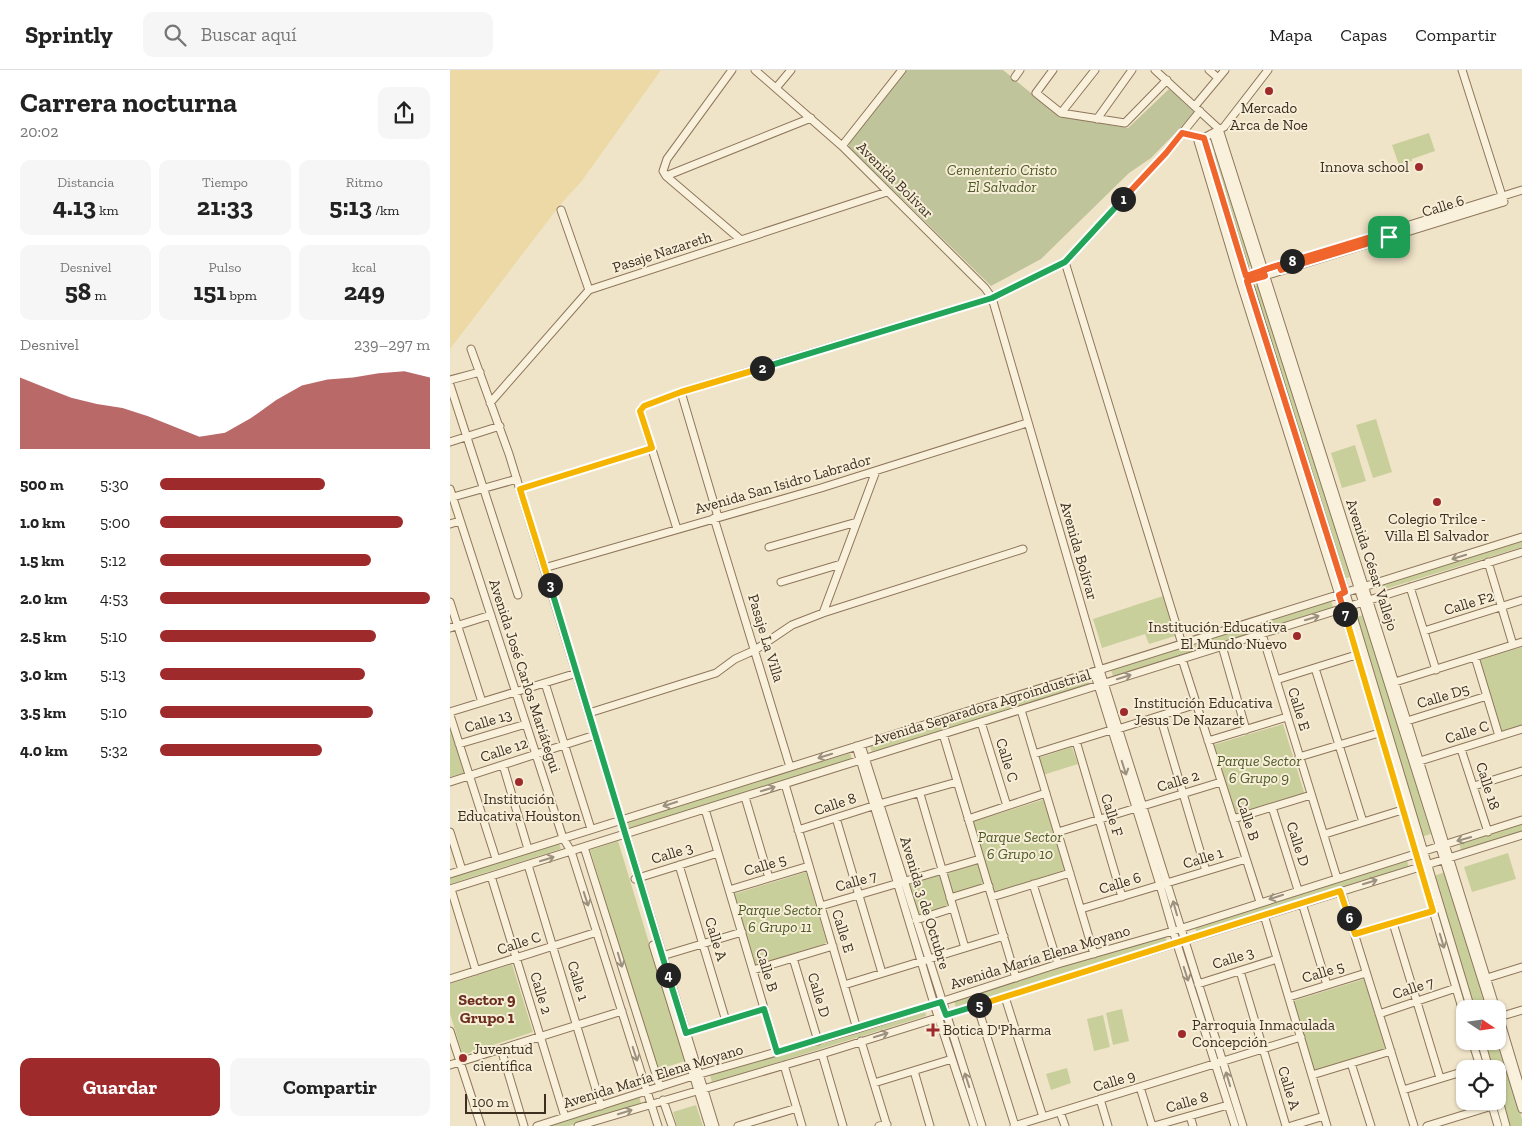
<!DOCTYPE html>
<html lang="es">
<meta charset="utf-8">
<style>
body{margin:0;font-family:"Zilla Slab",serif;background:#f6f6f6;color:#222;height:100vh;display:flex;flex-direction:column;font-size:19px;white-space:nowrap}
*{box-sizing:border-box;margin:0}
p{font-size:16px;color:#767676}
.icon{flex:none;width:28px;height:28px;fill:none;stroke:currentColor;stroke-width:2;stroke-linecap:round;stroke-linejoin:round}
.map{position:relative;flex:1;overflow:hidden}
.side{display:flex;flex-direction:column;background:#fff;width:450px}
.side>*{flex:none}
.needle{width:32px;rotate:103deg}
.buttons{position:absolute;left:1006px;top:930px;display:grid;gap:10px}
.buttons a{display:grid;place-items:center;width:50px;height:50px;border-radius:10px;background:#fff;box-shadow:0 1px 4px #0004;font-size:25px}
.scale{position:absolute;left:15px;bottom:12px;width:81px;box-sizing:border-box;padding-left:5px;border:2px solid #3d2e20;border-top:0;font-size:14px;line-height:18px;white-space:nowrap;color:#3d2e20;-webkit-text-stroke:4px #f7eed8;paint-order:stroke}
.pin{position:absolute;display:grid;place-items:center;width:42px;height:42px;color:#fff;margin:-21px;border-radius:10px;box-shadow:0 2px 8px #0006}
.km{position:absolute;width:25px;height:25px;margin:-12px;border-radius:50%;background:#222;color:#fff;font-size:14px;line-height:25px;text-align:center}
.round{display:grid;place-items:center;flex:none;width:52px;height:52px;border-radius:10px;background:#f6f6f6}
.summary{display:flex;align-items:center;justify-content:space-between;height:85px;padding:0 20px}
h1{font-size:28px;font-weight:700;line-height:38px}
.metrics{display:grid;grid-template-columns:repeat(3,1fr);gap:8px;height:85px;padding:5px 20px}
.metrics div{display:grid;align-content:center;border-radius:10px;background:#f6f6f6;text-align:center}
.metrics b{font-size:25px;font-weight:700}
.metrics small{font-size:14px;font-weight:400}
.metrics p{font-size:14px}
.chart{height:140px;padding:10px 20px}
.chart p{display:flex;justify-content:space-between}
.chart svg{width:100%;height:90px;margin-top:5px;fill:#9e2a2b;opacity:.7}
.action{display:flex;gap:10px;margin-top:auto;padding:10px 20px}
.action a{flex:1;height:58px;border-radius:10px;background:#9e2a2b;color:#fff;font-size:20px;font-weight:700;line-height:58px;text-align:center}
.action a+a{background:#f6f6f6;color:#222}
ul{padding:0 20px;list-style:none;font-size:16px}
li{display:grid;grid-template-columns:80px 60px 1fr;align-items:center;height:38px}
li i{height:12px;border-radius:6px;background:#9e2a2b}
header{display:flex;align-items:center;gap:30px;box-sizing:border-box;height:70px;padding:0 25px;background:#fff;border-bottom:1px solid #e0e0e0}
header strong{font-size:24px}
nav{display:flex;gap:28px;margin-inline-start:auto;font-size:18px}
.search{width:350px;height:45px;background:#f6f6f6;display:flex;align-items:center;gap:12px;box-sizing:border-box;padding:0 18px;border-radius:10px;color:#767676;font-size:19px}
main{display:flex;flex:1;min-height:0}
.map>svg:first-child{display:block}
.green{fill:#c9cf9b}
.sand{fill:#ecd9a5}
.cemetery{fill:#bfc49a}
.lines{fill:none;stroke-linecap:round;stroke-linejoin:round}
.minor-casing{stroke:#8d765c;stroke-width:9}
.minor{stroke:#faf1dc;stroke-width:7}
.oneway{stroke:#9c907e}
.split-1-casing{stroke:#fff;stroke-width:10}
.split-2-casing{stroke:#fff;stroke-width:10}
.split-3-casing{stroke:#fff;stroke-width:10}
.split-4-casing{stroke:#fff;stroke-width:10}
.split-5-casing{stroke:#fff;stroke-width:10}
.split-6-casing{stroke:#fff;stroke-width:10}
.split-7-casing{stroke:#fff;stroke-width:10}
.split-8-casing{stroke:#fff;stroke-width:10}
.split-9-casing{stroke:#fff;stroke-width:10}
.split-1{stroke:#f0652b;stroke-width:6}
.split-2{stroke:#22a559;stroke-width:6}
.split-3{stroke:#f5b400;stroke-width:6}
.split-4{stroke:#22a559;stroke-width:6}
.split-5{stroke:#22a559;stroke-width:6}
.split-6{stroke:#f5b400;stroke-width:6}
.split-7{stroke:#f5b400;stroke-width:6}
.split-8{stroke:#f0652b;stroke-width:6}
.split-9{stroke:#f0652b;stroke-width:6}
.poi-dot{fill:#9e2a2b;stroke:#f7eed8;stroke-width:2}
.labels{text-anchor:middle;stroke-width:4;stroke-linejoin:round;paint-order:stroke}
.poi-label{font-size:15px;fill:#3d2e20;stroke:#f7eed8;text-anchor:start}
.park-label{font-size:15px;font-style:italic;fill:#4d5a26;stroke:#f7eed8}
.street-label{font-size:15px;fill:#3d2e20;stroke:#f7eed8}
.neighbourhood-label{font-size:16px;font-weight:bold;fill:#6b2e1e;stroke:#f7eed8}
</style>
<header>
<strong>Sprintly</strong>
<div class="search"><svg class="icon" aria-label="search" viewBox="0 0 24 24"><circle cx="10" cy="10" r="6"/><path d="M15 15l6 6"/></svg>Buscar aquí</div>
<nav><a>Mapa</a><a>Capas</a><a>Compartir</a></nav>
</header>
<main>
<section class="side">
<div class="summary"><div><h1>Carrera nocturna</h1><p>20:02</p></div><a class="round"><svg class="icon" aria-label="share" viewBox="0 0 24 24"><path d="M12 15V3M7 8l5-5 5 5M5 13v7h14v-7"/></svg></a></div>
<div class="metrics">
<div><p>Distancia</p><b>4.13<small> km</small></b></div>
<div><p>Tiempo</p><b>21:33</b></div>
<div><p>Ritmo</p><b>5:13<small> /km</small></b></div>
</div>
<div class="metrics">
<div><p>Desnivel</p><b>58<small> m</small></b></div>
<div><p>Pulso</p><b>151<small> bpm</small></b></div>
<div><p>kcal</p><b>249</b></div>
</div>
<div class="chart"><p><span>Desnivel</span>239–297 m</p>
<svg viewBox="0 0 160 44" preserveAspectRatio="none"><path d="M0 44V9L10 14L20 19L30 22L40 24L50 28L60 33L70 38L80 36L90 29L100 20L110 13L120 10L130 9L140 7L150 6L160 9V44z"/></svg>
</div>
<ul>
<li><b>500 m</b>5:30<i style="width:61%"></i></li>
<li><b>1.0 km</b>5:00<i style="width:90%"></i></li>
<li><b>1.5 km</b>5:12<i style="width:78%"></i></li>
<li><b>2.0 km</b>4:53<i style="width:100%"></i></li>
<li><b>2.5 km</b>5:10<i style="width:80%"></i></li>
<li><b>3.0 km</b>5:13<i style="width:76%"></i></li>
<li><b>3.5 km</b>5:10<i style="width:79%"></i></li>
<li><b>4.0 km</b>5:32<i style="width:60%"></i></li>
</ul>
<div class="action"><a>Guardar</a><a>Compartir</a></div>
</section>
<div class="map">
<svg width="1072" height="1056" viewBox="0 0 1072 1056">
<rect width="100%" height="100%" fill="#f0e4c8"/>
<!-- green -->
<path class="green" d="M979,63l6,18 -23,8v2l-13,4 -7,-20z
M765,83l36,113 -4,2 -36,-114z
M808,215l92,292 -7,2 -92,-292z
M926,349l16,53 -19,6 -17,-53z
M905,375l11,36 -24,7 -11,-35z
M1072,471v6l-140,43 -2,-5z
M713,526l12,40 -26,8 -4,-10 -43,14 -9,-29z
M881,531l2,6 -220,69 -2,-6z
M913,545l68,219 -10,3 -68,-219z
M1072,577v79l-20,6 -23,-72z
M637,608l2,6 -217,68 -2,-6z
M833,654l22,71 -70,21 -22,-71z
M0,657l14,46 -14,4z
M622,677l6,17 -35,11 -5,-17z
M400,683l2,7 -224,69 -2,-7z
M595,729l22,70 -73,24 -22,-71z
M1072,753v8l-61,19 -2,-7z
M168,771l67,220 -28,9 -67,-220z
M109,773l2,6 -111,35v-6z
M1058,783l8,26 -44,13 -8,-25z
M957,790l2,8 -212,66 -2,-8z
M530,793l6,20 -34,11 -6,-20z
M356,802l21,71 -72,22 -21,-71z
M995,802l43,137h-16l-41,-132z
M491,805l9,31 -33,11 -9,-32z
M715,865l2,7 -211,66 -2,-7z
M62,894l21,68 -70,23 -13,-41v-30z
M914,909l22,71 -72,23 -21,-72z
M672,939l7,32 -16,4 -7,-32z
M475,940l1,6 -214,67 -2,-8 146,-43z
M653,945l7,32 -16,4 -7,-32z
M1048,970l24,79v7h-13l-11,-37v-20h-7l-8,-28z
M617,998l4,15 -20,7 -5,-16z
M189,1026l2,7 -72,23h-23z
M246,1035l7,21h-26l-4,-14z"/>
<!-- sand -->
<path class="sand" d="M0,0h211l-80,112 -21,23 -110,144z"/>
<!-- cemetery -->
<path class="cemetery" d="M454,0h99l56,46 69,12 41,-39 26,24 -44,45 -22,15 -88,86 -50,27 -142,-139v-7z"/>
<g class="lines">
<defs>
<path id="minor" d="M282,0l-65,89 -4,12 3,5 75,64
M305,0l87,76 143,142 7,10 108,372 143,456
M603,0l-17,23 25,20 64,10 42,-43
M705,0l64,59 188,592 89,288
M759,0l9,8
M818,0l-44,57 -26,14 41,137 100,317 126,423
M565,7l5,-7
M326,18l15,-18
M745,36l30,-36
M611,43l34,-43
M647,49l35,-49
M732,63l22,5 149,478 118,393
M763,63l142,445 136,431
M392,76l60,-76
M216,106l145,-58
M111,140l28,80
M615,192l117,382
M792,207l280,-87
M795,212l259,-80 -42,-132
M21,279l38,105 206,672
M0,310l30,-8
M0,315l68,210
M231,322l37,125
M40,333l99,-113 298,-98
M0,372l50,-16
M0,419l113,349 8,13 87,275
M70,419l132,-41
M3,427l64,-18
M264,448l76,249
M0,454l10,-3
M227,459l-37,-118 4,-5 37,-14 311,-94 73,-36 101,-109 34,-42
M319,477l88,-25
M1038,492l25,83
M94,498l277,-80 206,-65
M331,512l60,-18
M960,517l26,83
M0,532l32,100
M373,543l53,-142
M0,558l41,-13
M974,561l98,-31
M812,564l75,244
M772,576l24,84
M1025,587l24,79
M732,589l78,243
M865,598l48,154
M644,602l66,213 17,59 58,182
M826,610l80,-25
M945,612l127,-40
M95,613l46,146
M571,640l73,244
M0,642l127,-39
M139,643l127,-40 19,-14 20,-9 37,-25 31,-12 200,-64
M0,645l46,144
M710,646l46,155
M957,651l80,-25
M531,652l26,84
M668,659l79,-25
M493,664l73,244
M626,671l46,156
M758,671l79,-24
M9,674l67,-20
M411,675l121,381
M406,676l78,258 40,122
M1011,679l27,83
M584,684l77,-24
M849,687l80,-24
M970,691l102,-32
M53,695l25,84
M0,712l145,-47
M335,714l72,245
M1024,716l48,-15
M470,724l45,154
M295,727l24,81
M822,737l26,83
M255,739l72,243
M386,748l46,155
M518,749l78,-26
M783,749l78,-24
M348,760l81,-26 78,-22
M0,762l12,38
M608,762l163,-50
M875,764l77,-24
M134,777l76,240
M78,795l73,241
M229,795l47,156
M0,804l1072,-337
M41,806l74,241
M185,809l83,-26
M583,814l25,80
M0,819l1072,-337
M1,819l25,82
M279,820l80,-24
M891,821l73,235
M542,827l78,-24
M500,828l39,-12
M852,833l25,82
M371,836l159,-47
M631,839l165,-50
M814,845l63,211
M466,850l37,-12
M943,853l47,155
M905,864l78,-23
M203,875l56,181
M212,886l80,-24
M343,888l25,83
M303,900l80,-24
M790,901l46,155
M1037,908l35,-11
M0,909l147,-47
M748,914l79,-25
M394,915l160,-49
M555,927l38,120
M839,927l77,-24
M527,935l38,121
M1048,943l24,80
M929,944l77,-26
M1049,947l23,-7
M0,961l31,95
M1048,961l24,78
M236,963l78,-24
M411,971l26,85
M1022,971l9,28
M1031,971l8,28
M51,979l23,77
M372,984l21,72
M901,993l20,63
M0,995l172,-54
M334,995l18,61
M464,1001l16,55
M862,1005l79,-24
M424,1013l78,-24
M690,1017l12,39
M953,1020l62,-19
M1048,1027l8,29
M650,1029l8,27
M213,1030l9,26
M1041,1032l7,24
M610,1042l5,14
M740,1046l3,10
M87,1056l156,-50 164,-47 201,-65 115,-33 349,-111
M128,1056l244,-72 700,-219
M288,1056l59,-18
M429,1056l8,-2
M564,1056l287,-89
M704,1056l74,-21
M841,1056l33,-10
M977,1056l65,-20"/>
</defs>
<!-- minor casing -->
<use href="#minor" class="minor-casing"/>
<!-- minor -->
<use href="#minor" class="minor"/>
</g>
<!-- one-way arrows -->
<defs><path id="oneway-shaft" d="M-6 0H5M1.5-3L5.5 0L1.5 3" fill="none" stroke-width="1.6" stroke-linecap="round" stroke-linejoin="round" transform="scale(1.25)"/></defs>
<g class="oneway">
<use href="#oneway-shaft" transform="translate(1009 487) rotate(163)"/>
<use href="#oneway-shaft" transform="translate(862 548) rotate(-17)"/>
<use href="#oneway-shaft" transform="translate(674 607) rotate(-17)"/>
<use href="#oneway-shaft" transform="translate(375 686) rotate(163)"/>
<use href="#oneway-shaft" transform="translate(674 698) rotate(72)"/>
<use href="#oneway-shaft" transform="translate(318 719) rotate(-17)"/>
<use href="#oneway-shaft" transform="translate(220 734) rotate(162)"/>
<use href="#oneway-shaft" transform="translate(1014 769) rotate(164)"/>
<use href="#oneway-shaft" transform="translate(97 789) rotate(-17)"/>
<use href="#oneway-shaft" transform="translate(920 812) rotate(-17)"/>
<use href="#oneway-shaft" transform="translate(826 827) rotate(162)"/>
<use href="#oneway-shaft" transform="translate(136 829) rotate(72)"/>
<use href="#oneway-shaft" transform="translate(725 838) rotate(-106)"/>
<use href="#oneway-shaft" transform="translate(992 871) rotate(73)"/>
<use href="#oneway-shaft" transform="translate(170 890) rotate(73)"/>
<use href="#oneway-shaft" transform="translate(736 904) rotate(72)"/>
<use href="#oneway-shaft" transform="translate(431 965) rotate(-17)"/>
<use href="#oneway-shaft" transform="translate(185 984) rotate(72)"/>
<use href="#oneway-shaft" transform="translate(778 1009) rotate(-107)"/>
<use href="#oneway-shaft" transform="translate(517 1010) rotate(-108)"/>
<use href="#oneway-shaft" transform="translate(175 1042) rotate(-17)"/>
</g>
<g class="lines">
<defs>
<path id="split-1" d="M673,129l43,-46 16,-20 22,5 42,138 33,-11 2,5 108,-33"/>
<path id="split-2" d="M312,298l230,-70 73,-36 58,-63"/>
<path id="split-3" d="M100,515l-30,-96 132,-41 -12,-37 4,-5 37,-14 81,-24"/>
<path id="split-4" d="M100,515l118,390"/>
<path id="split-5" d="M218,905l18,58 78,-24 13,43 164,-50 5,13 33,-10"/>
<path id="split-6" d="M529,935l361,-114 9,27"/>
<path id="split-7" d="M895,544l88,297 -78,23 -6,-16"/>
<path id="split-8" d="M842,191l-29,9 2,6 -18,5 98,311 -6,3 6,19"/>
<path id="split-9" d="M842,191l95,-29 2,5"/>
</defs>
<!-- split-1 casing -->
<use href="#split-1" class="split-1-casing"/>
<!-- split-2 casing -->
<use href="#split-2" class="split-2-casing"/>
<!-- split-3 casing -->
<use href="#split-3" class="split-3-casing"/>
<!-- split-4 casing -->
<use href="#split-4" class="split-4-casing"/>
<!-- split-5 casing -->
<use href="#split-5" class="split-5-casing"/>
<!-- split-6 casing -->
<use href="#split-6" class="split-6-casing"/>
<!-- split-7 casing -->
<use href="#split-7" class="split-7-casing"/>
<!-- split-8 casing -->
<use href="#split-8" class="split-8-casing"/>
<!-- split-9 casing -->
<use href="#split-9" class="split-9-casing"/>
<!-- split-1 -->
<use href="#split-1" class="split-1"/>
<!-- split-2 -->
<use href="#split-2" class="split-2"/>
<!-- split-3 -->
<use href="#split-3" class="split-3"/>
<!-- split-4 -->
<use href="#split-4" class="split-4"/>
<!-- split-5 -->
<use href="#split-5" class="split-5"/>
<!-- split-6 -->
<use href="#split-6" class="split-6"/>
<!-- split-7 -->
<use href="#split-7" class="split-7"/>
<!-- split-8 -->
<use href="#split-8" class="split-8"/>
<!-- split-9 -->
<use href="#split-9" class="split-9"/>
</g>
<!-- markers -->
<g class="poi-dot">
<circle cx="819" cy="21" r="5"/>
<circle cx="969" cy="97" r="5"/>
<circle cx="987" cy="432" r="5"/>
<circle cx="847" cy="566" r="5"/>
<circle cx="674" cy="642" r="5"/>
<circle cx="69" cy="712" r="5"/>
<path d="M480.5 952.5h5v5h5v5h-5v5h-5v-5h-5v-5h5z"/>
<circle cx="732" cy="964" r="5"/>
<circle cx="13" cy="988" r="5"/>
</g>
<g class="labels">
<!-- poi labels -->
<g class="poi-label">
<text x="819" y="43" text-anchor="middle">Mercado<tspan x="819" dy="17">Arca de Noe</tspan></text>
<text x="959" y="102" text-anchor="end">Innova school</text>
<text x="987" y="454" text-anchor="middle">Colegio Trilce -<tspan x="987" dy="17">Villa El Salvador</tspan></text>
<text x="837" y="562" text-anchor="end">Institución Educativa<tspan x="837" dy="17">El Mundo Nuevo</tspan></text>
<text x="684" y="638">Institución Educativa<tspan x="684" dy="17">Jesus De Nazaret</tspan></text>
<text x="69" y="734" text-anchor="middle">Institución<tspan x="69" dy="17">Educativa Houston</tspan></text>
<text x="742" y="960">Parroquia Inmaculada<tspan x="742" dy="17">Concepción</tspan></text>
<text x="493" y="965">Botica D'Pharma</text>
<text x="23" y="984">Juventud<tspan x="23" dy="17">científica</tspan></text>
</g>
<!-- park labels -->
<g class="park-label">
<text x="552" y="105">Cementerio Cristo<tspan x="552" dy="17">El Salvador</tspan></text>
<text x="809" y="696">Parque Sector<tspan x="809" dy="17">6 Grupo 9</tspan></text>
<text x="570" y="772">Parque Sector<tspan x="570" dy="17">6 Grupo 10</tspan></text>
<text x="330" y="845">Parque Sector<tspan x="330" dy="17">6 Grupo 11</tspan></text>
</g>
<!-- street labels -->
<g class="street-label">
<text transform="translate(445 110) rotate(45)" y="5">Avenida Bolívar</text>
<text transform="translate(993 136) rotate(-17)" y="5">Calle 6</text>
<text transform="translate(212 182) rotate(-18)" y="5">Pasaje Nazareth</text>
<text transform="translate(333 414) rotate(-16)" y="5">Avenida San Isidro Labrador</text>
<text transform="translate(629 481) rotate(74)" y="5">Avenida Bolívar</text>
<text transform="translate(922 495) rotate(72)" y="5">Avenida César Vallejo</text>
<text transform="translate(1019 533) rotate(-17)" y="5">Calle F2</text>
<text transform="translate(316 568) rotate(73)" y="5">Pasaje La Villa</text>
<text transform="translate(75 606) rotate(72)" y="5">Avenida José Carlos Mariátegui</text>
<text transform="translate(993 626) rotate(-17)" y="5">Calle D5</text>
<text transform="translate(532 637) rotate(-17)" y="5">Avenida Separadora Agroindustrial</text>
<text transform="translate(849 639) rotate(73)" y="5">Calle E</text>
<text transform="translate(38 651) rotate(-17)" y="5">Calle 13</text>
<text transform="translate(1017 662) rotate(-18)" y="5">Calle C</text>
<text transform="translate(54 680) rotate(-18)" y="5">Calle 12</text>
<text transform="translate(557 690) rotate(73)" y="5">Calle C</text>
<text transform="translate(728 711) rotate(-17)" y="5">Calle 2</text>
<text transform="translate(1038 716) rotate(72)" y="5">Calle 18</text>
<text transform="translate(385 734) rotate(-18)" y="5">Calle 8</text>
<text transform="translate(662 745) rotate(73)" y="5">Calle F</text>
<text transform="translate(798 749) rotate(72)" y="5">Calle B</text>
<text transform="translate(848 774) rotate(72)" y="5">Calle D</text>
<text transform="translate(222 783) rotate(-17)" y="5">Calle 3</text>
<text transform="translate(753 788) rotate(-17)" y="5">Calle 1</text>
<text transform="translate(315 795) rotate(-17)" y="5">Calle 5</text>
<text transform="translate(406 811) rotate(-16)" y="5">Calle 7</text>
<text transform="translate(670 813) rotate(-17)" y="5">Calle 6</text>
<text transform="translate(475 833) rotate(73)" y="5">Avenida 3 de Octubre</text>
<text transform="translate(393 861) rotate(73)" y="5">Calle E</text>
<text transform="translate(266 869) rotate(73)" y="5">Calle A</text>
<text transform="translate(69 873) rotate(-18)" y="5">Calle C</text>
<text transform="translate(590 887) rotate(-17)" y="5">Avenida María Elena Moyano</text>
<text transform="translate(783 888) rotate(-18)" y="5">Calle 3</text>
<text transform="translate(317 900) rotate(73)" y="5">Calle B</text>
<text transform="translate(873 902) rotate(-17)" y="5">Calle 5</text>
<text transform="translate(128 911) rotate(73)" y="5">Calle 1</text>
<text transform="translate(963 918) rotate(-18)" y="5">Calle 7</text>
<text transform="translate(91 923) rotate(73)" y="5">Calle 2</text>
<text transform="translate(369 925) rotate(73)" y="5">Calle D</text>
<text transform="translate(203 1006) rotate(-17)" y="5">Avenida María Elena Moyano</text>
<text transform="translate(664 1011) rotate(-17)" y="5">Calle 9</text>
<text transform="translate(839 1018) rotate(73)" y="5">Calle A</text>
<text transform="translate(737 1032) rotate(-16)" y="5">Calle 8</text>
</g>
<!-- neighbourhood labels -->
<g class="neighbourhood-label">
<text x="37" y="935">Sector 9<tspan x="37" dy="18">Grupo 1</tspan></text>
</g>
</g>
</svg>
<div class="buttons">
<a><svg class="needle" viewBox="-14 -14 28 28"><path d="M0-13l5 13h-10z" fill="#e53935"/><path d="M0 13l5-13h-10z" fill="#767676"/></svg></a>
<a><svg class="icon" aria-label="locate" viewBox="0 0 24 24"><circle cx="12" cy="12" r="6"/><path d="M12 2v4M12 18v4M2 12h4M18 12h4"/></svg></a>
</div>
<div class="scale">100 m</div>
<div class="pin" style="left:939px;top:167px;background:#1e9e55"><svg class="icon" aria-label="arrive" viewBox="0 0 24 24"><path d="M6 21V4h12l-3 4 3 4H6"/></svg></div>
<b class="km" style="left:673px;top:129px">1</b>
<b class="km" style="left:312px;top:298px">2</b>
<b class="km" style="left:100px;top:515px">3</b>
<b class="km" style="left:218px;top:905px">4</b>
<b class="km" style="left:529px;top:935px">5</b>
<b class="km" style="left:899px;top:848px">6</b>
<b class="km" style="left:895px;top:544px">7</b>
<b class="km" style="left:842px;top:191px">8</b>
</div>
</main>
